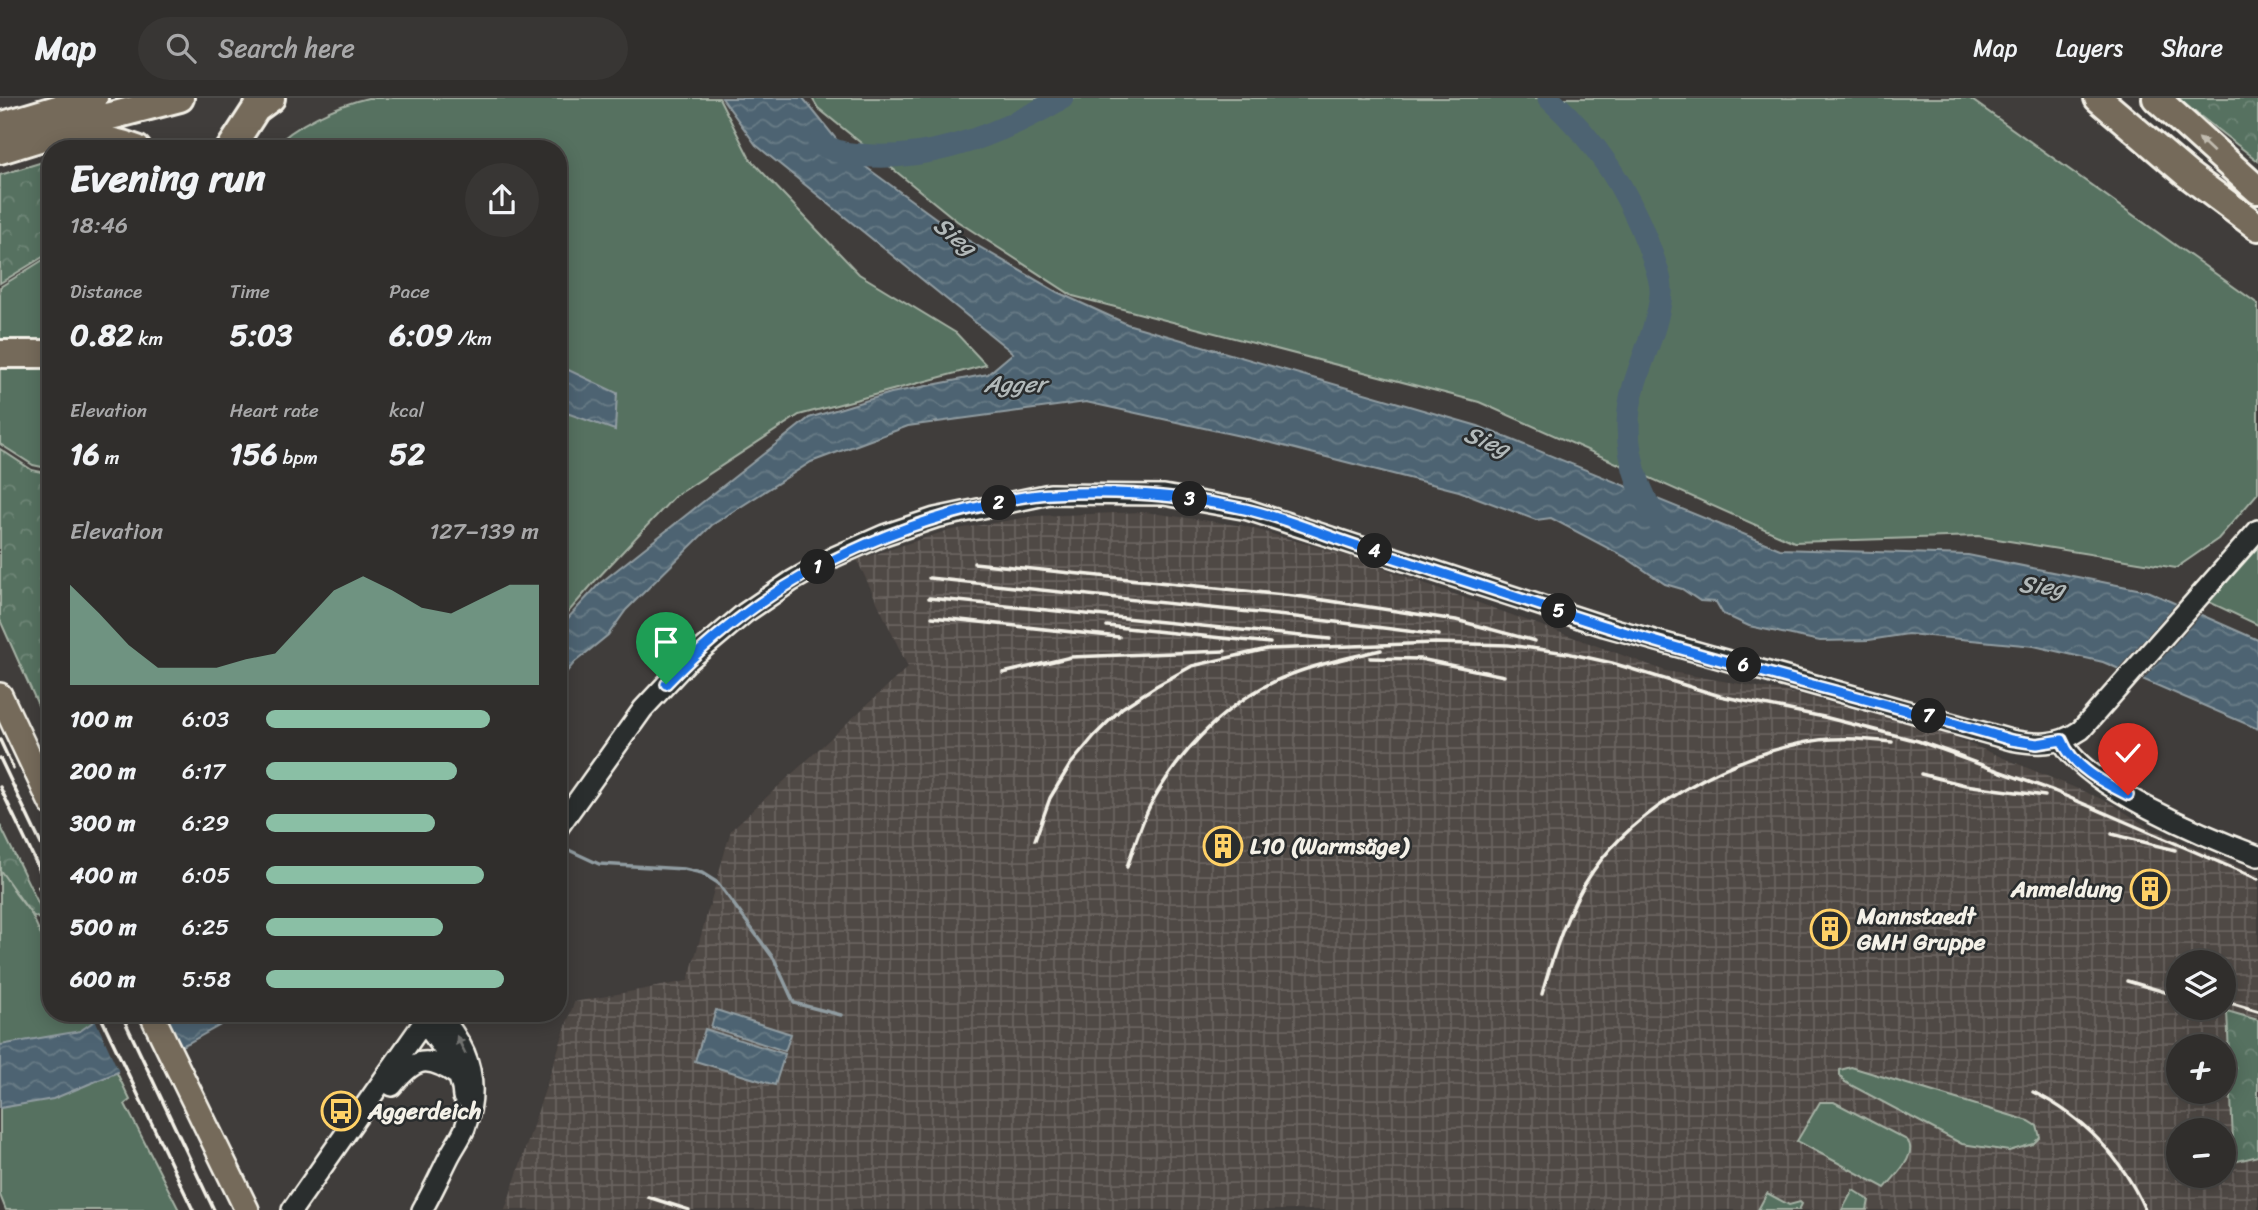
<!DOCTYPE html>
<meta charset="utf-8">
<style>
body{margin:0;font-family:Sriracha,sans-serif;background:#383634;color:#f1f3f6;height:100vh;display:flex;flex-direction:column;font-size:26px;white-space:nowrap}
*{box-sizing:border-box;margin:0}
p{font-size:23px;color:#a8a8a9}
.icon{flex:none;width:38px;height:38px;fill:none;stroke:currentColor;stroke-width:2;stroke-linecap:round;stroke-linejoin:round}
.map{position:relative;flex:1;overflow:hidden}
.details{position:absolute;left:42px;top:42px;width:525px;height:882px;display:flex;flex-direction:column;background:#302e2c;border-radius:28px;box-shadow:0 4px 18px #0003,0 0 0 2px #4b4a48}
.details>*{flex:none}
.fabs{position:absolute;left:2166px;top:852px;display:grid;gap:14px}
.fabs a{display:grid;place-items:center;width:70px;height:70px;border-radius:50%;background:#302e2c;box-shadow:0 4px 18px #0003,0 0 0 2px #4b4a48;font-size:35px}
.pin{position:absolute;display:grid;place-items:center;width:60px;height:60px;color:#fff;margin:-72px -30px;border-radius:50% 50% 50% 0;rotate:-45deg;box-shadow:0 0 7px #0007}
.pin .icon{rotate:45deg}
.km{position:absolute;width:35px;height:35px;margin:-18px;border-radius:50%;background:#222;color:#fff;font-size:19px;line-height:35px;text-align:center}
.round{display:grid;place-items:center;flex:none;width:74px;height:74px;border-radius:37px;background:#383634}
.head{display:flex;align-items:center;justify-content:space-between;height:119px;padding:0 28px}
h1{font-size:38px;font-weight:700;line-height:52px}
.figures{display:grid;grid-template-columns:repeat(3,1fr);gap:10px;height:119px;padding:7px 28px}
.figures div{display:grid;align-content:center}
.figures b{font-size:30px;font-weight:700}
.figures small{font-size:19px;font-weight:400}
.figures p{font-size:19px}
.chart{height:196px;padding:14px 28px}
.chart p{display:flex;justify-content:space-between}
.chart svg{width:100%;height:126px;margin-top:7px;fill:#8abfa5;opacity:.7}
ul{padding:0 28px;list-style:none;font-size:23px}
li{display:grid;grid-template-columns:112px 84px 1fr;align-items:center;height:52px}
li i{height:18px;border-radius:9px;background:#8abfa5}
header{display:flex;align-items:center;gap:42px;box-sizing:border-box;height:98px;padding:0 35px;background:#302e2c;border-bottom:2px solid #4b4a48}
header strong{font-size:33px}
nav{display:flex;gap:38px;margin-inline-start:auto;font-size:24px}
.search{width:490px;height:63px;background:#383634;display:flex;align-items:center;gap:18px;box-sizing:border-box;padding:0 24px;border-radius:38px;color:#a8a8a9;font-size:26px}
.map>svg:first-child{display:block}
.industrial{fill:url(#industrial-grid);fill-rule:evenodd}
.green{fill:#567160;stroke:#a5b1a4;stroke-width:2}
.forest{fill:url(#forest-crowns);stroke:#a5b1a4;stroke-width:2}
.water{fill:url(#water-waves);stroke:#909ca1;stroke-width:2}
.pier{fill:#403d3b}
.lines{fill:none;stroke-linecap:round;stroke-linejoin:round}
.stream{stroke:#909ca1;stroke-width:3.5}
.river{stroke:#4e6472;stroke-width:23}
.minor-casing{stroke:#f4f1e8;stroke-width:24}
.major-casing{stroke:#f4f1e8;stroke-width:28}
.highway-casing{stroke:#f4f1e8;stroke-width:32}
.minor{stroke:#2a2d2e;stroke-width:19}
.major{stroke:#746a5a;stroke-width:23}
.highway{stroke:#746a5a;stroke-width:26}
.rail{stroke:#f4f1e8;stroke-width:3.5}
.oneway{fill:#c1bbaf}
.oneway2{fill:#71726f}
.route-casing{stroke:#fff;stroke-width:14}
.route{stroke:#1a73e8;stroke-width:9}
.labels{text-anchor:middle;stroke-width:5;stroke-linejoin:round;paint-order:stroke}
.poi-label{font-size:23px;font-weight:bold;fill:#f4f1e8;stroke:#2a2d2e;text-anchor:start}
.water-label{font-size:24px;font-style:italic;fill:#b2b9b9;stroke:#2a2d2e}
</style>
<header>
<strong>Map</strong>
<div class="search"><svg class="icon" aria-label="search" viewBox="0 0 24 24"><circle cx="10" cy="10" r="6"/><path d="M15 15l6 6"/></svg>Search here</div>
<nav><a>Map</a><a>Layers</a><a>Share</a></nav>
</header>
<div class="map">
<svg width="2258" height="1112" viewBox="0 0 2258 1112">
<defs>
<pattern id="industrial-grid" width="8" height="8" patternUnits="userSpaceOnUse" patternTransform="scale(1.75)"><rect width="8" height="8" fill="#4f4844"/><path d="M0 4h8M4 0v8" fill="none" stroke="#69635f"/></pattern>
<pattern id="forest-crowns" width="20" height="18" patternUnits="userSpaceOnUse" patternTransform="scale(1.75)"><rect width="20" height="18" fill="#567160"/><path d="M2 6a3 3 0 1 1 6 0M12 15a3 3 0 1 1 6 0" fill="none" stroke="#6f8677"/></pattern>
<pattern id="water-waves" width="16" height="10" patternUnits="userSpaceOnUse" patternTransform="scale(1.75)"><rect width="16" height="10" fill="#4e6472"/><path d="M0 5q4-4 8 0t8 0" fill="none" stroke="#687b86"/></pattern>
</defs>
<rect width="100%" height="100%" fill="#403d3b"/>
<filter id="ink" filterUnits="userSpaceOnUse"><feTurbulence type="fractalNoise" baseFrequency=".0143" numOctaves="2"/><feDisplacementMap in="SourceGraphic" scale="14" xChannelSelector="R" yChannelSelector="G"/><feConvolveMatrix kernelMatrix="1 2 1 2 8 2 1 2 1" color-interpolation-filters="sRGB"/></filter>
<g filter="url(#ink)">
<!-- industrial -->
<path class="industrial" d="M1145,414l99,14 105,30 317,115 131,23 147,39 165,69 42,27 107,46v335h-1753l69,-208 114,-21 43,-151 177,-163 -51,-107 89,-29 89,-15zM2179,864h45v46h-45zM2179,948h45v46h-45zM2179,1032h45v46h-45z"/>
<!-- green -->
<path class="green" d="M368,0h351l31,61 109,115 97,59 30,32 -187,50 -125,82 -79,84 -37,43v-475h-286c22,-24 65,-44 96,-51z
M812,0h1157l289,206v189l-40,46 -42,29 -198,-32 -184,6 -315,-140 -406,-106 -116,-75 -139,-113z
M51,157v214l-18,-4 -33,-21v-157z
M2258,449v78l-49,-23z
M0,763l15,32 17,22 19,42v56h25l1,3 11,-3 42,87 -5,4 54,106h-173l-6,-15z
M1851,969l178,54 8,5 3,11 -7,7 -24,7 -47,-7 -117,-62 -5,-7v-5z
M1820,1004h14l73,38c12,15 -12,35 -22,48l-88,-47z
M1853,1092l16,10 -2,10h-25z
M1767,1095l22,12 11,-3 2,2 -3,6h-41z"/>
<!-- forest -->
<path class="forest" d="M2178,0h80v63l-81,-63z
M46,63h5v91l-51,31v-108z
M0,351l32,21 19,4v260l-51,-114z
M0,727l48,98 -16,-8 -32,-45z
M2227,913l31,9v136l-24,6z"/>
<!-- water -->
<path class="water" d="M722,0h81l45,56 111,81 98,57 70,32 351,102 302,123 188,6 179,36 111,49v89l-155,-67 -69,-16 -126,-12 -39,6 -49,1 -71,-15 -26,-12 -7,-12 -16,-1 -18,-12 -17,-5 -40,-27 -74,-39 -15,2 -77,-29 -187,-48 -186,-41 -178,24 -97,36 -99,63 -86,85 -18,25 -33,27 -17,20v-53l41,-45 210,-166 82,-25 97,-19 25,-21 -257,-208z
M558,267l59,28 -2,37 -57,-20z
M716,912l75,24 -6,17 -74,-24z
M106,915h136l-54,30 -135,56 -53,9v-63l80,-14z
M705,931l80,25 -10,31 -80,-24z"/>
<!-- pier -->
<path class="pier" d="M2178,503l25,11 -62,70 -25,-11z
M100,915h66l17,36 -63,25 -26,-57z"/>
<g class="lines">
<!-- stream -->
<path class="stream" d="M558,747l41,19 85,5 18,4 16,10 56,76 20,44 47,12"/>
<!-- river -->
<path class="river" d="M1549,0c47,43 78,90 100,149 5,14 13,32 12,47 -3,32 -18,61 -27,92 -14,46 -2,93 22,133
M819,46c9,4 20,9 31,10 74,11 149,-19 212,-56"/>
<defs>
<path id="minor" d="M2062,642c18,45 150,99 196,116
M558,730l85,-119 44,-47 58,-49 47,-32 42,-24 50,-22 51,-17 115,-24 114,1 84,15 356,116 407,114c25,5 47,6 70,-10l177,-200
M423,924c17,21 39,48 40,75
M392,988c23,-28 34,-32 65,-11
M292,1112l138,-197
M422,1112c10,-17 18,-35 27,-53 5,-10 12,-19 16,-29 16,-44 4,-82 -28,-115"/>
<path id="major" d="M0,597l51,108
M151,915l96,197"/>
<path id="highway" d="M2098,0l89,76 71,53
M2156,0l102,92
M0,28l94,-28
M64,43c26,-4 49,-2 73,8
M230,51l26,-40 15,-11
M0,52l111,-34 69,-18
M0,256h51"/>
</defs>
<!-- minor casing -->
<use href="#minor" class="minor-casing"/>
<!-- major casing -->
<use href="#major" class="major-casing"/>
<!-- highway casing -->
<use href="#highway" class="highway-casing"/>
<!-- minor -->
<use href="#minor" class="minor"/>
<!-- major -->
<use href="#major" class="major"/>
<!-- highway -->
<use href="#highway" class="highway"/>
<!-- rail -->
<path class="rail" d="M974,465l329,34 153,23 79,21
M929,480l367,39 143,18
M929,500l401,41
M932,519l187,20
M1107,528l163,17
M1370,560l50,1 84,17
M1003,575l68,-16 154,-6
M0,642l13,28
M1954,657l100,36 204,88
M0,660l51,107
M1921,676l44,11 80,11
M0,689l51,107
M2112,736l63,16
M1035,742l15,-42 20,-33 25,-30 27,-27 34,-22 36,-20 75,-17 169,-6 72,2 59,8 45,10 108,33 104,21 94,24 45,16
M1127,769c8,-22 14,-45 25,-65 31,-55 80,-106 140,-128 28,-11 59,-17 89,-24
M39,789l12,24
M2127,883l52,15
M1542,896c12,-42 26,-87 51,-123 44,-64 133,-112 209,-128 29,-7 61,-4 90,-1
M2224,903l34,10
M99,915l94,197
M121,915l93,197
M2033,994c50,24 90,67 112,118
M648,1099l41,13"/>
</g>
<!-- one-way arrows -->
<defs><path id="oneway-solid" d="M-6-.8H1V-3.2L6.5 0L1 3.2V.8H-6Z" transform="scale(1.75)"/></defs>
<use class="oneway" href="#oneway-solid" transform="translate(2206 47) rotate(-137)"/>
<use class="oneway2" href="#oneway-solid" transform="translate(461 947) rotate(-116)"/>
</g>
<g class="lines" filter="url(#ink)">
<defs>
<path id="route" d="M666,586c84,-89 190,-147 308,-176 25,-6 52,-13 78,-14 65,-4 130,1 193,15 37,8 74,24 110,36 82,26 164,54 246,80 135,43 274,74 410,115l26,4 25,-4c10,27 42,43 66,55"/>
</defs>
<!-- route casing -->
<use href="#route" class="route-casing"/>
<!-- route -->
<use href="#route" class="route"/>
</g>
<!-- icons -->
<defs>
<symbol id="building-ring" viewBox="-11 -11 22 22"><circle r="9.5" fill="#2a2d2e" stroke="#ffd166" stroke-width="1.5"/><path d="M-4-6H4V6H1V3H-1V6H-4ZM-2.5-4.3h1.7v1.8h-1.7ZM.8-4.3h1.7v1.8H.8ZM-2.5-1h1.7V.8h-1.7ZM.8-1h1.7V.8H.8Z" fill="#ffd166"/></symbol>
<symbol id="bus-ring" viewBox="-11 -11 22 22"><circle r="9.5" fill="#2a2d2e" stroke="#ffd166" stroke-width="1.5"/><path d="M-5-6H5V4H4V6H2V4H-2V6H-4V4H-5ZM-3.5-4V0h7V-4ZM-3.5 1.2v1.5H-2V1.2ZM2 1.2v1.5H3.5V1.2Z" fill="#ffd166"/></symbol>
</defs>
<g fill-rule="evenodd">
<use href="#building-ring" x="1201" y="726" width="44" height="44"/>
<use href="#building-ring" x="2128" y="769" width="44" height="44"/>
<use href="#building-ring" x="1808" y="809" width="44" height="44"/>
<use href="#bus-ring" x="319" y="991" width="44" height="44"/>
</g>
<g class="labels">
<!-- poi labels -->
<g class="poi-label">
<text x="1250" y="756">L10 (Warmsäge)</text>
<text x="2123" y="799" text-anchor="end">Anmeldung</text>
<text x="1857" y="826">Mannstaedt<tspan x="1857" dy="26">GMH Gruppe</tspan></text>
<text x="368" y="1021">Aggerdeich</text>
</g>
<!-- water labels -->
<g class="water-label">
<text transform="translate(955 138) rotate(38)" y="8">Sieg</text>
<text x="1015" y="294">Agger</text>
<text transform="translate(1487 343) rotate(21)" y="8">Sieg</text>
<text transform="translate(2042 488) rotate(6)" y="8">Sieg</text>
</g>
</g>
</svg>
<div class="fabs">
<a><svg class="icon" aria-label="layers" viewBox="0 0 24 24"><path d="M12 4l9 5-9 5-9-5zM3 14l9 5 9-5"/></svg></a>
<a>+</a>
<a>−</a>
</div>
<div class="pin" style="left:666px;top:586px;background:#1e9e55"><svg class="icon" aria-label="arrive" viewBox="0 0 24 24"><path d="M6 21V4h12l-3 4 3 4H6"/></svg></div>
<div class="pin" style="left:2128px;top:697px;background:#d93025"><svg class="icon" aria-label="check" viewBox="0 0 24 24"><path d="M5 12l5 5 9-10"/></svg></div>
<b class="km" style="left:818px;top:469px">1</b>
<b class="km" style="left:999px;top:405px">2</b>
<b class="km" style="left:1190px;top:401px">3</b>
<b class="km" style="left:1375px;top:453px">4</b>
<b class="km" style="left:1559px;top:513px">5</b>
<b class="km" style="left:1744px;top:567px">6</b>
<b class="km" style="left:1929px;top:618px">7</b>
<section class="details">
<div class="head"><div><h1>Evening run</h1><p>18:46</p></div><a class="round"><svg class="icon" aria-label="share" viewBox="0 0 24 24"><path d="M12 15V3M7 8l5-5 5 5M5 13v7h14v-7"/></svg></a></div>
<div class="figures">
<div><p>Distance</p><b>0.82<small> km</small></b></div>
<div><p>Time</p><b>5:03</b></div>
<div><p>Pace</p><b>6:09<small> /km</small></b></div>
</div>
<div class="figures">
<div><p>Elevation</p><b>16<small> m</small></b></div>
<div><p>Heart rate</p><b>156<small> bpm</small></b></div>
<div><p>kcal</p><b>52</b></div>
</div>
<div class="chart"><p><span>Elevation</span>127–139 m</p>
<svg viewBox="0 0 160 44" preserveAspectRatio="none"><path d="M0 44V9L10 19L20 30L30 38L40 38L50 38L60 35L70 33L80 22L90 11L100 6L110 11L120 17L130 19L140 14L150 9L160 9V44z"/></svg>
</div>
<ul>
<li><b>100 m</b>6:03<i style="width:82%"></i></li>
<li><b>200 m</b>6:17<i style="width:70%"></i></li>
<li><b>300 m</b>6:29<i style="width:62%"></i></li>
<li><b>400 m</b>6:05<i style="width:80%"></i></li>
<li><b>500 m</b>6:25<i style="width:65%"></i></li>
<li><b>600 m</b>5:58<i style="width:87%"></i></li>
</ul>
</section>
</div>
